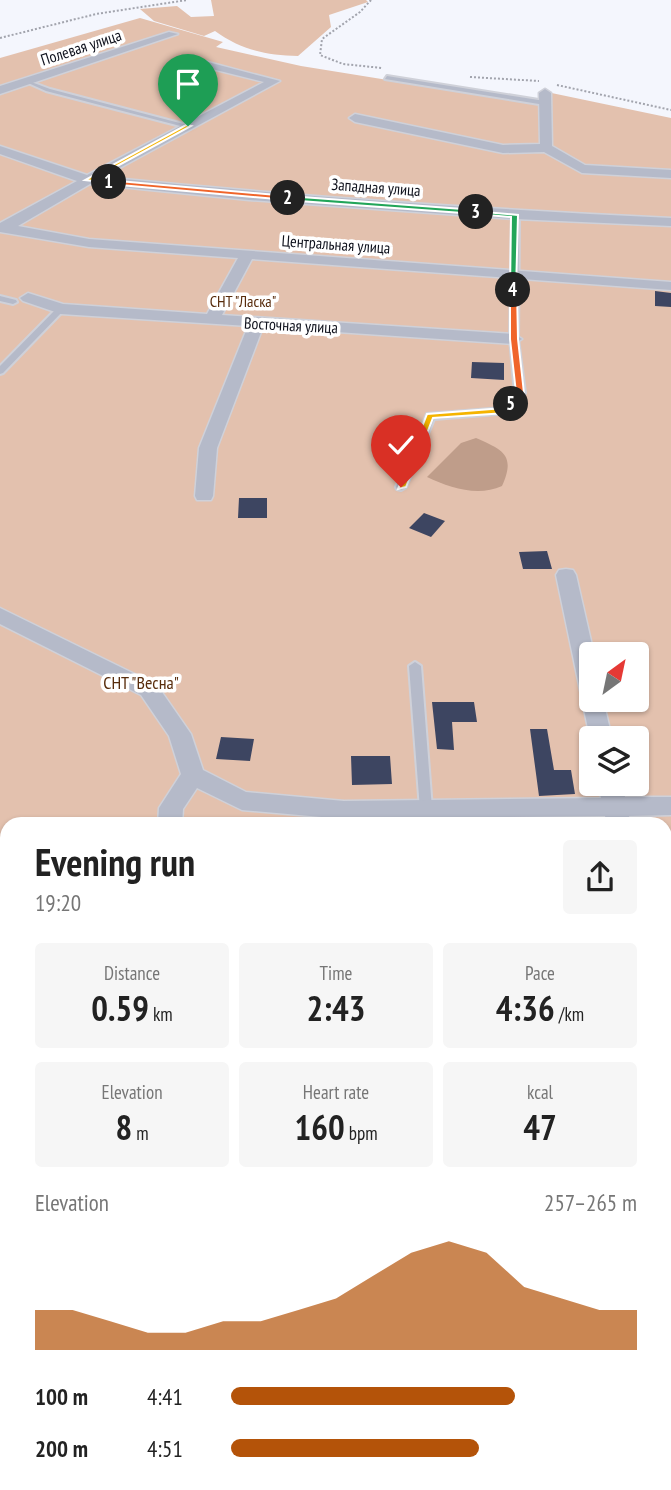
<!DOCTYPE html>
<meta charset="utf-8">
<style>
body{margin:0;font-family:"PT Sans Narrow",sans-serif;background:#f6f6f6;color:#222;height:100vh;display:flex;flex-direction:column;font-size:26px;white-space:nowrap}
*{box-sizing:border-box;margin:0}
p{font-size:23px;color:#767676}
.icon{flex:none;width:38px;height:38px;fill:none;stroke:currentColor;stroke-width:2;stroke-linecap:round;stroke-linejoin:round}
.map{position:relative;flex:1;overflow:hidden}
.panel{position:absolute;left:0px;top:817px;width:672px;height:674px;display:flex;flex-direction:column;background:#fff;border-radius:21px 21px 0 0;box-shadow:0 2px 5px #0004}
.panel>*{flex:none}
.needle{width:46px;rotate:33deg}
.fabs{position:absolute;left:579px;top:642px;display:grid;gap:14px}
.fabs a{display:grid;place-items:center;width:70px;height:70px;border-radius:7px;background:#fff;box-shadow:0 2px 5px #0004;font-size:35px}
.pin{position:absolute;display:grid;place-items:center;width:60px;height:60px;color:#fff;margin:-72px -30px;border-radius:50% 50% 50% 0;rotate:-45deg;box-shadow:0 0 7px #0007}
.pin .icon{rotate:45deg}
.km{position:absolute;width:35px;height:35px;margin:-18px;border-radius:50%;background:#222;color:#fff;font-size:19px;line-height:35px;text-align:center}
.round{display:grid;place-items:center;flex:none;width:74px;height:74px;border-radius:7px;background:#f6f6f6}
.overview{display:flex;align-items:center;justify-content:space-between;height:119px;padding:0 35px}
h1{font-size:38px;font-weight:700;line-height:52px}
.metrics{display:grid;grid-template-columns:repeat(3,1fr);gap:10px;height:119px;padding:7px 35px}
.metrics div{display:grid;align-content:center;border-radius:7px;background:#f6f6f6;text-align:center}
.metrics b{font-size:35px;font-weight:700}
.metrics small{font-size:19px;font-weight:400}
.metrics p{font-size:19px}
.chart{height:196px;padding:14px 35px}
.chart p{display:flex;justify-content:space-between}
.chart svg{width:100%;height:126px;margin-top:7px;fill:#b45309;opacity:.7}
ul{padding:0 35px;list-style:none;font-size:23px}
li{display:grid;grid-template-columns:112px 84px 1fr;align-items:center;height:52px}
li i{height:18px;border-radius:9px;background:#b45309}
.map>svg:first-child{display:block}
.green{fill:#e3c1ae;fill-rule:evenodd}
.water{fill:#bf9d8a}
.building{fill:#3d4561}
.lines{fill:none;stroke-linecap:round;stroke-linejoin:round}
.service-casing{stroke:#cfd1d9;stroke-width:4}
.minor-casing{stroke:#cfd1d9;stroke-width:3}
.path{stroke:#a2a4ad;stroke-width:2;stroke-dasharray:2 2;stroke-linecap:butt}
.service{fill:#b5bac9;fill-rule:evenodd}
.minor{fill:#b5bac9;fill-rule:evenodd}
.split-1{fill:#f5b400;stroke:#fff;stroke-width:2}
.split-2{fill:#f0652b;stroke:#fff;stroke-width:2}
.split-3{fill:#22a559;stroke:#fff;stroke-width:2}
.split-4{fill:#22a559;stroke:#fff;stroke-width:2}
.split-5{fill:#f0652b;stroke:#fff;stroke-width:2}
.split-6{fill:#f5b400;stroke:#fff;stroke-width:2}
.labels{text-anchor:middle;stroke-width:7;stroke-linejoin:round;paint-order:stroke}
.far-street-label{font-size:16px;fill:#0e111c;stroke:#fff}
.far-park-label{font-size:16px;fill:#582c0c;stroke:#fff}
.park-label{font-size:18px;fill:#582c0c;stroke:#fff}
</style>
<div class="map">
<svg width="671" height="1490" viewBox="0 0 671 1490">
<rect width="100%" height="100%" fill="#f4f6fd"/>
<!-- green -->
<path class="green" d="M211,0h155l2,2 -39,13 2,12 -33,29c-32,-1 -57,-6 -83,-25l-11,5 -50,-15 -14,-12 37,-3 14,11 23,-1z
M140,18l83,24 -7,5 85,19 236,38 5,-13 129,27v1372h-671v-1432zM592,654h45v46h-45zM592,738h45v46h-45zM7,824h658v660h-658z"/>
<!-- water -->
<path class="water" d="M476,438c27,12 40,17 26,48 -24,11 -52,2 -75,-9l34,-34z"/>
<!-- building -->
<path class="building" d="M655,291l16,2v14l-16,-1z
M472,362l32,1v17l-33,-2z
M239,498h28v20h-29z
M424,513l21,8 -14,16 -22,-9z
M547,551l5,18h-29l-4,-17z
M432,702h42l3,20h-25l2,28 -17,-1z
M530,729h17l7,41h17l4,24 -36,2z
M221,737l33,2 -4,22 -34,-2z
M351,756h39l2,28 -40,1z"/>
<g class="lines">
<defs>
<path id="service" d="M387,76l158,25 3,2 -3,2 -160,-26z
M26,80l24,9 141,37 -3,2 -142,-37 -20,-9z
M512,213l7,2 -1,124 7,54 -16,20 -75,6 -28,68 -5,3 -4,-1 -1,-2 31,-73 76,-6 12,-15 -5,-54z
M0,296l16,4 1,2 -4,2 -13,-3z
M58,307l7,2 -62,64 -3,1v-8z
M415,662l6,4 11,143 -1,4h-10l-1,-4 -11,-143z
M7,921v12l-7,1v-12z
M0,1227h7v16h-7z"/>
<path id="minor" d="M169,32l9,2 -178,60v-8z
M204,61l76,20 -177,96c189,19 378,32 568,41v8l-156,-7 -266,-19 -159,-16 -72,42 71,13 582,43v8l-419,-31 -30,56 292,19 8,5 -8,5 -251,-17 -46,121 -4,48 -2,4h-14l-2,-4 4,-48 49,-122 -187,-12 -38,-13 -3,-3 8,-5 35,11 144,10 31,-56 -149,-11 -89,-15v-9l77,-42 -77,-27v-8l87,29 177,-93 -64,-16v-4z
M545,89l6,4 1,53 33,19 86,5v8l-89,-5 -38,-21 -41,1 -148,-31 -6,-4 6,-4 148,31 37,-1 -1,-51z
M566,569l7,1 3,5 18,79h-2v46h11l9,38h-20v3l-2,-3 -34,-163 3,-5z
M0,608l157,77 34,49 12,36 43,22 98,9 257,-3 -3,-14h24l3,13h46v18l-42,1 2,8h-24l-2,-8 -261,3 -102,-9 -45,-22 -14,21 -1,15h-24l1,-16 22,-34 -12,-38 -28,-41 -141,-71z
M665,1029l6,3v51l-6,-2z
M99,1484h36l-1,6h-36z
M516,1484h36v6h-36z"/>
</defs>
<!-- service casing -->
<use href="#service" class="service-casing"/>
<!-- minor casing -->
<use href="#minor" class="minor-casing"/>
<!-- path -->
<path class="path" d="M371,0l-11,12 -38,27 -2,16 23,9 39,4
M0,38l96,-24 91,-14
M470,77l69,4
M557,85l114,25"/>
<!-- service -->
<use href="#service" class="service"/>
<!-- minor -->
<use href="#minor" class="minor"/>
</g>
<!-- split-1 -->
<path class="split-1" d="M186,125l5,1 -96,52 16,2v3l-26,-3z"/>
<!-- split-2 -->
<path class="split-2" d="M107,180l181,16 3,2 -3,2 -179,-16z"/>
<!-- split-3 -->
<path class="split-3" d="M288,196l188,14 3,2 -3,2 -190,-14z"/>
<!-- split-4 -->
<path class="split-4" d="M473,211l45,4 -2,76 -6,-1 1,-73 -35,-3z"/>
<!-- split-5 -->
<path class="split-5" d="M513,287l4,3 1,49 6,54 -13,14 -4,-3 9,-11 -6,-54v-49z"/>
<!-- split-6 -->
<path class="split-6" d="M508,402l8,2 -10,9 -73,5 -27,69 -8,2 29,-75 77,-6z"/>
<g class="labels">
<!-- far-street labels -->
<g class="far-street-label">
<text transform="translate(81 47) rotate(-18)" y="6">Полевая улица</text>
<text transform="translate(376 187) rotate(4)" y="6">Западная улица</text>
<text transform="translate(336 244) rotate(4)" y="6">Центральная улица</text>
<text transform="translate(291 325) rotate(3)" y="6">Восточная улица</text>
</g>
<!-- far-park labels -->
<g class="far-park-label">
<text x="243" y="307">СНТ "Ласка"</text>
</g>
<!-- park labels -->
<g class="park-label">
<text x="141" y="689">СНТ "Весна"</text>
</g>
</g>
</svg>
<div class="fabs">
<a><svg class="needle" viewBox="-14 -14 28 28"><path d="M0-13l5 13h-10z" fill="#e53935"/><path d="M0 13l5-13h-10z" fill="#767676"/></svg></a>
<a><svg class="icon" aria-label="layers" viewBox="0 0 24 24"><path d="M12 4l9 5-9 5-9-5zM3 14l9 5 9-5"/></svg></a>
</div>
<div class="pin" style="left:188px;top:126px;background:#1e9e55"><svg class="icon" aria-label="arrive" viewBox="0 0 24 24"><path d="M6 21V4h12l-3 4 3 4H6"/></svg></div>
<div class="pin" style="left:401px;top:487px;background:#d93025"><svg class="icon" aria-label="check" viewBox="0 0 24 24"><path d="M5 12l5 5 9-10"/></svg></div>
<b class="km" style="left:109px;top:182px">1</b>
<b class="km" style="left:288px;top:198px">2</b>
<b class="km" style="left:476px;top:212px">3</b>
<b class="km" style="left:513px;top:290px">4</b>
<b class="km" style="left:511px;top:404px">5</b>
<section class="panel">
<div class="overview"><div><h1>Evening run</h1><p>19:20</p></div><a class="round"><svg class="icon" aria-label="share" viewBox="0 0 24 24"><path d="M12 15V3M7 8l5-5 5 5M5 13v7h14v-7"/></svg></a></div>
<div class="metrics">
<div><p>Distance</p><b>0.59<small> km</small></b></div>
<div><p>Time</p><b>2:43</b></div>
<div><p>Pace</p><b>4:36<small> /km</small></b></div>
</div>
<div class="metrics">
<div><p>Elevation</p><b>8<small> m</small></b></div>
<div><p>Heart rate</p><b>160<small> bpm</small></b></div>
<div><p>kcal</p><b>47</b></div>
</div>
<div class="chart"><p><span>Elevation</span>257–265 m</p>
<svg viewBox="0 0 160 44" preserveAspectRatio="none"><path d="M0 44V30L10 30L20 34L30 38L40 38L50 34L60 34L70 30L80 26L90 18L100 10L110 6L120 10L130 22L140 26L150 30L160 30V44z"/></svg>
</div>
<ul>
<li><b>100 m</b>4:41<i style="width:70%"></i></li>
<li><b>200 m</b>4:51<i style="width:61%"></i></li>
</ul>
</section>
</div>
